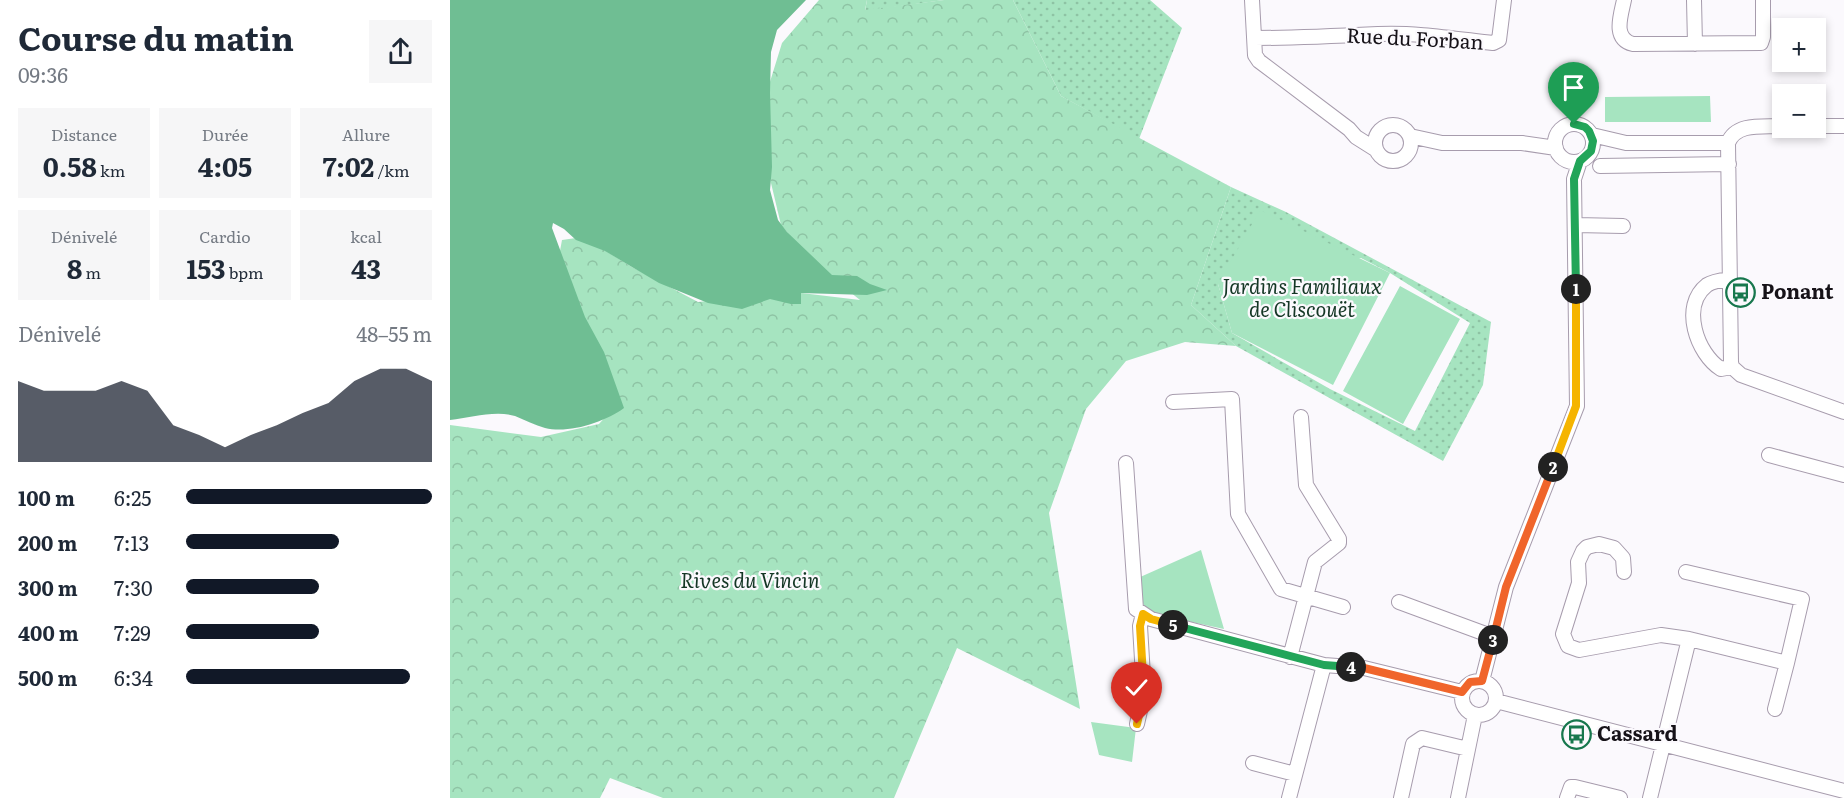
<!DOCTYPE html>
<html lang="fr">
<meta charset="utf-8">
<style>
body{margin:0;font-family:Literata,serif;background:#f6f6f7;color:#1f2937;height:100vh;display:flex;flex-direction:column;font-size:22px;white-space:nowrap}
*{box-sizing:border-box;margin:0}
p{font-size:20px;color:#747a83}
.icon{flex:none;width:33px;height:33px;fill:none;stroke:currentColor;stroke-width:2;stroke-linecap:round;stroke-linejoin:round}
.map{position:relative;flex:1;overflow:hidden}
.sheet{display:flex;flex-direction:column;background:#fff;width:450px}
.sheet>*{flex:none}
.controls{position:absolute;left:1322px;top:18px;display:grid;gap:12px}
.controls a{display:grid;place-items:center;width:54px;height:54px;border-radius:0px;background:#fff;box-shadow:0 3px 9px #0003;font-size:30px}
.pin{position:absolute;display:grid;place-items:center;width:51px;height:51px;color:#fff;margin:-62px -26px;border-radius:50% 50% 50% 0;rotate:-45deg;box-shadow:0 0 6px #0007}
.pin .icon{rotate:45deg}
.km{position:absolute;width:30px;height:30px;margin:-15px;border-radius:50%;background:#222;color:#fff;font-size:16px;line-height:30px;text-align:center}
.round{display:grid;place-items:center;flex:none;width:63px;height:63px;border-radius:0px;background:#f6f6f7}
.head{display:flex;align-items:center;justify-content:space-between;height:102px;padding:0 18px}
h1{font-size:33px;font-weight:700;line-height:45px}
.figures{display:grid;grid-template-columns:repeat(3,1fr);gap:9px;height:102px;padding:6px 18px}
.figures div{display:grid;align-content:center;border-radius:0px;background:#f6f6f7;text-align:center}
.figures b{font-size:26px;font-weight:700}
.figures small{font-size:16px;font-weight:400}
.figures p{font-size:16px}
.chart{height:168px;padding:12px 18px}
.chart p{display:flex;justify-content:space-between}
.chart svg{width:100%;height:108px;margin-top:6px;fill:#111827;opacity:.7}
ul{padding:0 18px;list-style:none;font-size:20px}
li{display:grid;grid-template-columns:96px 72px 1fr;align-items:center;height:45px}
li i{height:15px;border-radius:8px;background:#111827}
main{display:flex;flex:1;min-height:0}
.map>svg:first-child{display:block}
.grass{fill:url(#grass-dots);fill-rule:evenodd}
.forest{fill:url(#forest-crowns)}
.green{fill:#a6e4c0}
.water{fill:#6fbe93}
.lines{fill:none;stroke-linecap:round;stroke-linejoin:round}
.street-casing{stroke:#a79cad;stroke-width:16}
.street{stroke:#fff;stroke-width:14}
.split-1-casing{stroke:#fff;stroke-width:12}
.split-2-casing{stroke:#fff;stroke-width:12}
.split-3-casing{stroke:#fff;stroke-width:12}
.split-4-casing{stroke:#fff;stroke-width:12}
.split-5-casing{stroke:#fff;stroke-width:12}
.split-6-casing{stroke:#fff;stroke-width:12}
.split-1{stroke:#22a559;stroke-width:8}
.split-2{stroke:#f5b400;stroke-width:8}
.split-3{stroke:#f0652b;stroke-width:8}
.split-4{stroke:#f0652b;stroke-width:8}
.split-5{stroke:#22a559;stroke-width:8}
.split-6{stroke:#f5b400;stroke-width:8}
.labels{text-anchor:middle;stroke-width:4.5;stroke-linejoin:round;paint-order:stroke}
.street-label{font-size:20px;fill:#161218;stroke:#fbf9fd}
.park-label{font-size:20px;font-style:italic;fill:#143725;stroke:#fbf9fd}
.poi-label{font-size:20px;font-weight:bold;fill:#161218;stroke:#fbf9fd;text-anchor:start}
</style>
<main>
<section class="sheet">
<div class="head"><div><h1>Course du matin</h1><p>09:36</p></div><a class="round"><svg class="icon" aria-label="share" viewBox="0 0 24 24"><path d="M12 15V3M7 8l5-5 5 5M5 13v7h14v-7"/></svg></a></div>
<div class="figures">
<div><p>Distance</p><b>0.58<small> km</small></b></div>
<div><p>Durée</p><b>4:05</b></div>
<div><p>Allure</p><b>7:02<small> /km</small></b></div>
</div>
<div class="figures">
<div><p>Dénivelé</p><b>8<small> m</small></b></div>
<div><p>Cardio</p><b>153<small> bpm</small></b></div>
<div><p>kcal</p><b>43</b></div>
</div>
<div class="chart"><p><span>Dénivelé</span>48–55 m</p>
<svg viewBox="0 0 160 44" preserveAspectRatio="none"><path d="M0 44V11L10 15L20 15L30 15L40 11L50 15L60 29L70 33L80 38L90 33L100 29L110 24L120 20L130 11L140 6L150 6L160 11V44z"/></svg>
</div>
<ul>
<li><b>100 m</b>6:25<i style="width:100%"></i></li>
<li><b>200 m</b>7:13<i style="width:62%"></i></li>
<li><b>300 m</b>7:30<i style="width:54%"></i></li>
<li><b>400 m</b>7:29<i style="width:54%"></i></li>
<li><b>500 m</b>6:34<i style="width:91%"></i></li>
</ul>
</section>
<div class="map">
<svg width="1394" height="798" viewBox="0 0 1394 798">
<defs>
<pattern id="grass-dots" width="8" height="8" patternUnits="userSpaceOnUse" patternTransform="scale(1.5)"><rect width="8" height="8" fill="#a6e4c0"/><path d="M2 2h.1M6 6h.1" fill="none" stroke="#8ec3a4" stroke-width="1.8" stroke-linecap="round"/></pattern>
<pattern id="forest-crowns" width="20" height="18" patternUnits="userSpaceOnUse" patternTransform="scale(1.5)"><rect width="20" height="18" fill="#a6e4c0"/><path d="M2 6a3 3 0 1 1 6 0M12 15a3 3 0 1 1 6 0" fill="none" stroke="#8ec3a4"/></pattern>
</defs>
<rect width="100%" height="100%" fill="#fbf9fd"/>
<!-- grass -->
<path class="grass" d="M417,0h77l-79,11z
M563,0h137l32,28 -43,111 -78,-43z
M781,187l55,25 205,110 -8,63 -40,76 -207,-115 -45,-41zM911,258l29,15 80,50 -55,108 -85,-42 -98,-56 -14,-49z"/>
<!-- forest -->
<path class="forest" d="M369,0h48l-2,10 79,-10h69l48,96 170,91 -40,118 45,41 -51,-4 -59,19 -40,48 -37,104 31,196 -123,-61 -63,150h-231l-53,-20 -10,20h-150v-373l91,12 58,-13 9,-10 -53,-136 7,-38 21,-3 49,30 66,35 95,-10 67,8 -50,-40 -29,-35 -10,-42 -4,-48 2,-50 13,-42z"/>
<!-- green -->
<path class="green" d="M1260,96l1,26h-106v-25z
M810,210l130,63 -57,112 -101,-52 -14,-49z
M950,286l60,33 -57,105 -60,-33z
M751,550l23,79 -79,-17 -7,-34z
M641,722l45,6 -4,34 -33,-7z"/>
<!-- water -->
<path class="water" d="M0,0h356l-29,30 -6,22 -1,41 2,74 -2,23 8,30 9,12 45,43 25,1 13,8 17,6 -20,5 -66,-2v11h-10l-21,-5 -28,10 -34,-6 -49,-20 -54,-32 -29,-11 -12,-11 -11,-6 -1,5 33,89 19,35 20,56c-19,14 -55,26 -79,20 -10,-3 -20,-8 -30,-12 -21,-6 -44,2 -65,4z"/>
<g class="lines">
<defs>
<path id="street" d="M802,0l3,55 4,6 90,68 7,8 19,12
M1174,0c-3,15 -12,39 9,44l128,-1 2,-6v-37
M1244,0l1,44
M805,38c41,0 82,-2 123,-4 36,-2 79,5 115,9l6,-3 5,-40
M1105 143a19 19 0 1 1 38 0a19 19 0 1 1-38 0Z
M925 143a18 18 0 1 1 36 0a18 18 0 1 1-36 0Z
M1332,126c-18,1 -46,-4 -54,17l3,219 1,5 9,8 103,37
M1365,126h29
M1142,135l34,8h102
M960,136l32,7h80l34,5
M1150,166l129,-2
M1126,225l47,1
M1280,279c-8,1 -17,2 -23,6 -27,21 -10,69 14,84l11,-2
M723,402l59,-3 6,115 43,75 62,18
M1319,455l75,20
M676,463l10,146 15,10 173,46 40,3 98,24
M1174,572l-1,-14 -9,-10 -15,-4 -12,3 -4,4 -5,11 1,21 -16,51 5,12 11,4 82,-15 28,4 -39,159
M1236,572l116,27 -15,64 -98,-24
M949,602l95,35
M840,657l25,-95 24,-19v-4l-33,-54 -5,-68
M1012 698a17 17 0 1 1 34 0a17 17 0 1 1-34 0Z
M1032,681l24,-94 71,-181 -3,-227 6,-18
M1046,701l348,90
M1325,709l12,-46
M687,724l7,-31 -4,-67 3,-12
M803,763l42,11
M839,798l35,-133
M951,798l12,-54 9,-6 46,11
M1008,798l17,-83
M1117,798l4,-11h4l45,11"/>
</defs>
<!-- street casing -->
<use href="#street" class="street-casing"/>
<!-- street -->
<use href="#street" class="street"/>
</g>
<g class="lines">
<defs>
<path id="split-1" d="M1124,124l11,3 4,4 4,10 -2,10 -11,10 -6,18 2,110"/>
<path id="split-2" d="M1103,467l23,-61v-117"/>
<path id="split-3" d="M1043,640l13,-53 47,-120"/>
<path id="split-4" d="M901,667l13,1 98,24 8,-10 12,-1 11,-41"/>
<path id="split-5" d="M723,625l151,40 27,2"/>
<path id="split-6" d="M687,724l7,-31 -4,-67 3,-12 8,5 22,6"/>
</defs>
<!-- split-1 casing -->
<use href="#split-1" class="split-1-casing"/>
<!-- split-2 casing -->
<use href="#split-2" class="split-2-casing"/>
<!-- split-3 casing -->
<use href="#split-3" class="split-3-casing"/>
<!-- split-4 casing -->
<use href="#split-4" class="split-4-casing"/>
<!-- split-5 casing -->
<use href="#split-5" class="split-5-casing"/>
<!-- split-6 casing -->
<use href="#split-6" class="split-6-casing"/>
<!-- split-1 -->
<use href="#split-1" class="split-1"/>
<!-- split-2 -->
<use href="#split-2" class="split-2"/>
<!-- split-3 -->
<use href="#split-3" class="split-3"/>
<!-- split-4 -->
<use href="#split-4" class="split-4"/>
<!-- split-5 -->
<use href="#split-5" class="split-5"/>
<!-- split-6 -->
<use href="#split-6" class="split-6"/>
</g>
<!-- icons -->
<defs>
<symbol id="bus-ring" viewBox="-11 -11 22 22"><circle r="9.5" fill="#fbf9fd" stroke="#17774d" stroke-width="1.5"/><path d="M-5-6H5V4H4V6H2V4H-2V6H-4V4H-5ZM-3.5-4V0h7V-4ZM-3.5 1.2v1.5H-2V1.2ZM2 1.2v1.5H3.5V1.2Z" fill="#17774d"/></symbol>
</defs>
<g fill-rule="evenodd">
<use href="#bus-ring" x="1274" y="276" width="33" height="33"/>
<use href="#bus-ring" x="1110" y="718" width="33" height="33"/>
</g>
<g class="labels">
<!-- street labels -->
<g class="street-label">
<text transform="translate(965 39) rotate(3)" y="7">Rue du Forban</text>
</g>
<!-- park labels -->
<g class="park-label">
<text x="852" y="294">Jardins Familiaux<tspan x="852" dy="23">de Cliscouët</tspan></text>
<text x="300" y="588">Rives du Vincin</text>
</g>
<!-- poi labels -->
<g class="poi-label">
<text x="1311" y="299">Ponant</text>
<text x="1147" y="741">Cassard</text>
</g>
</g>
</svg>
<div class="controls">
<a>+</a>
<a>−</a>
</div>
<div class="pin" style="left:1124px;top:124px;background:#1e9e55"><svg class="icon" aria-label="arrive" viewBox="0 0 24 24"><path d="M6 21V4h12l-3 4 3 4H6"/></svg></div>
<div class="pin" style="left:687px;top:724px;background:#d93025"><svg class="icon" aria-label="check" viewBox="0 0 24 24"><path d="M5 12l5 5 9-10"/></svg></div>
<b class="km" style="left:1126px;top:289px">1</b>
<b class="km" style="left:1103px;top:467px">2</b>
<b class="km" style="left:1043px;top:640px">3</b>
<b class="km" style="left:901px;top:667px">4</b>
<b class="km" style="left:723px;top:625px">5</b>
</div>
</main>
